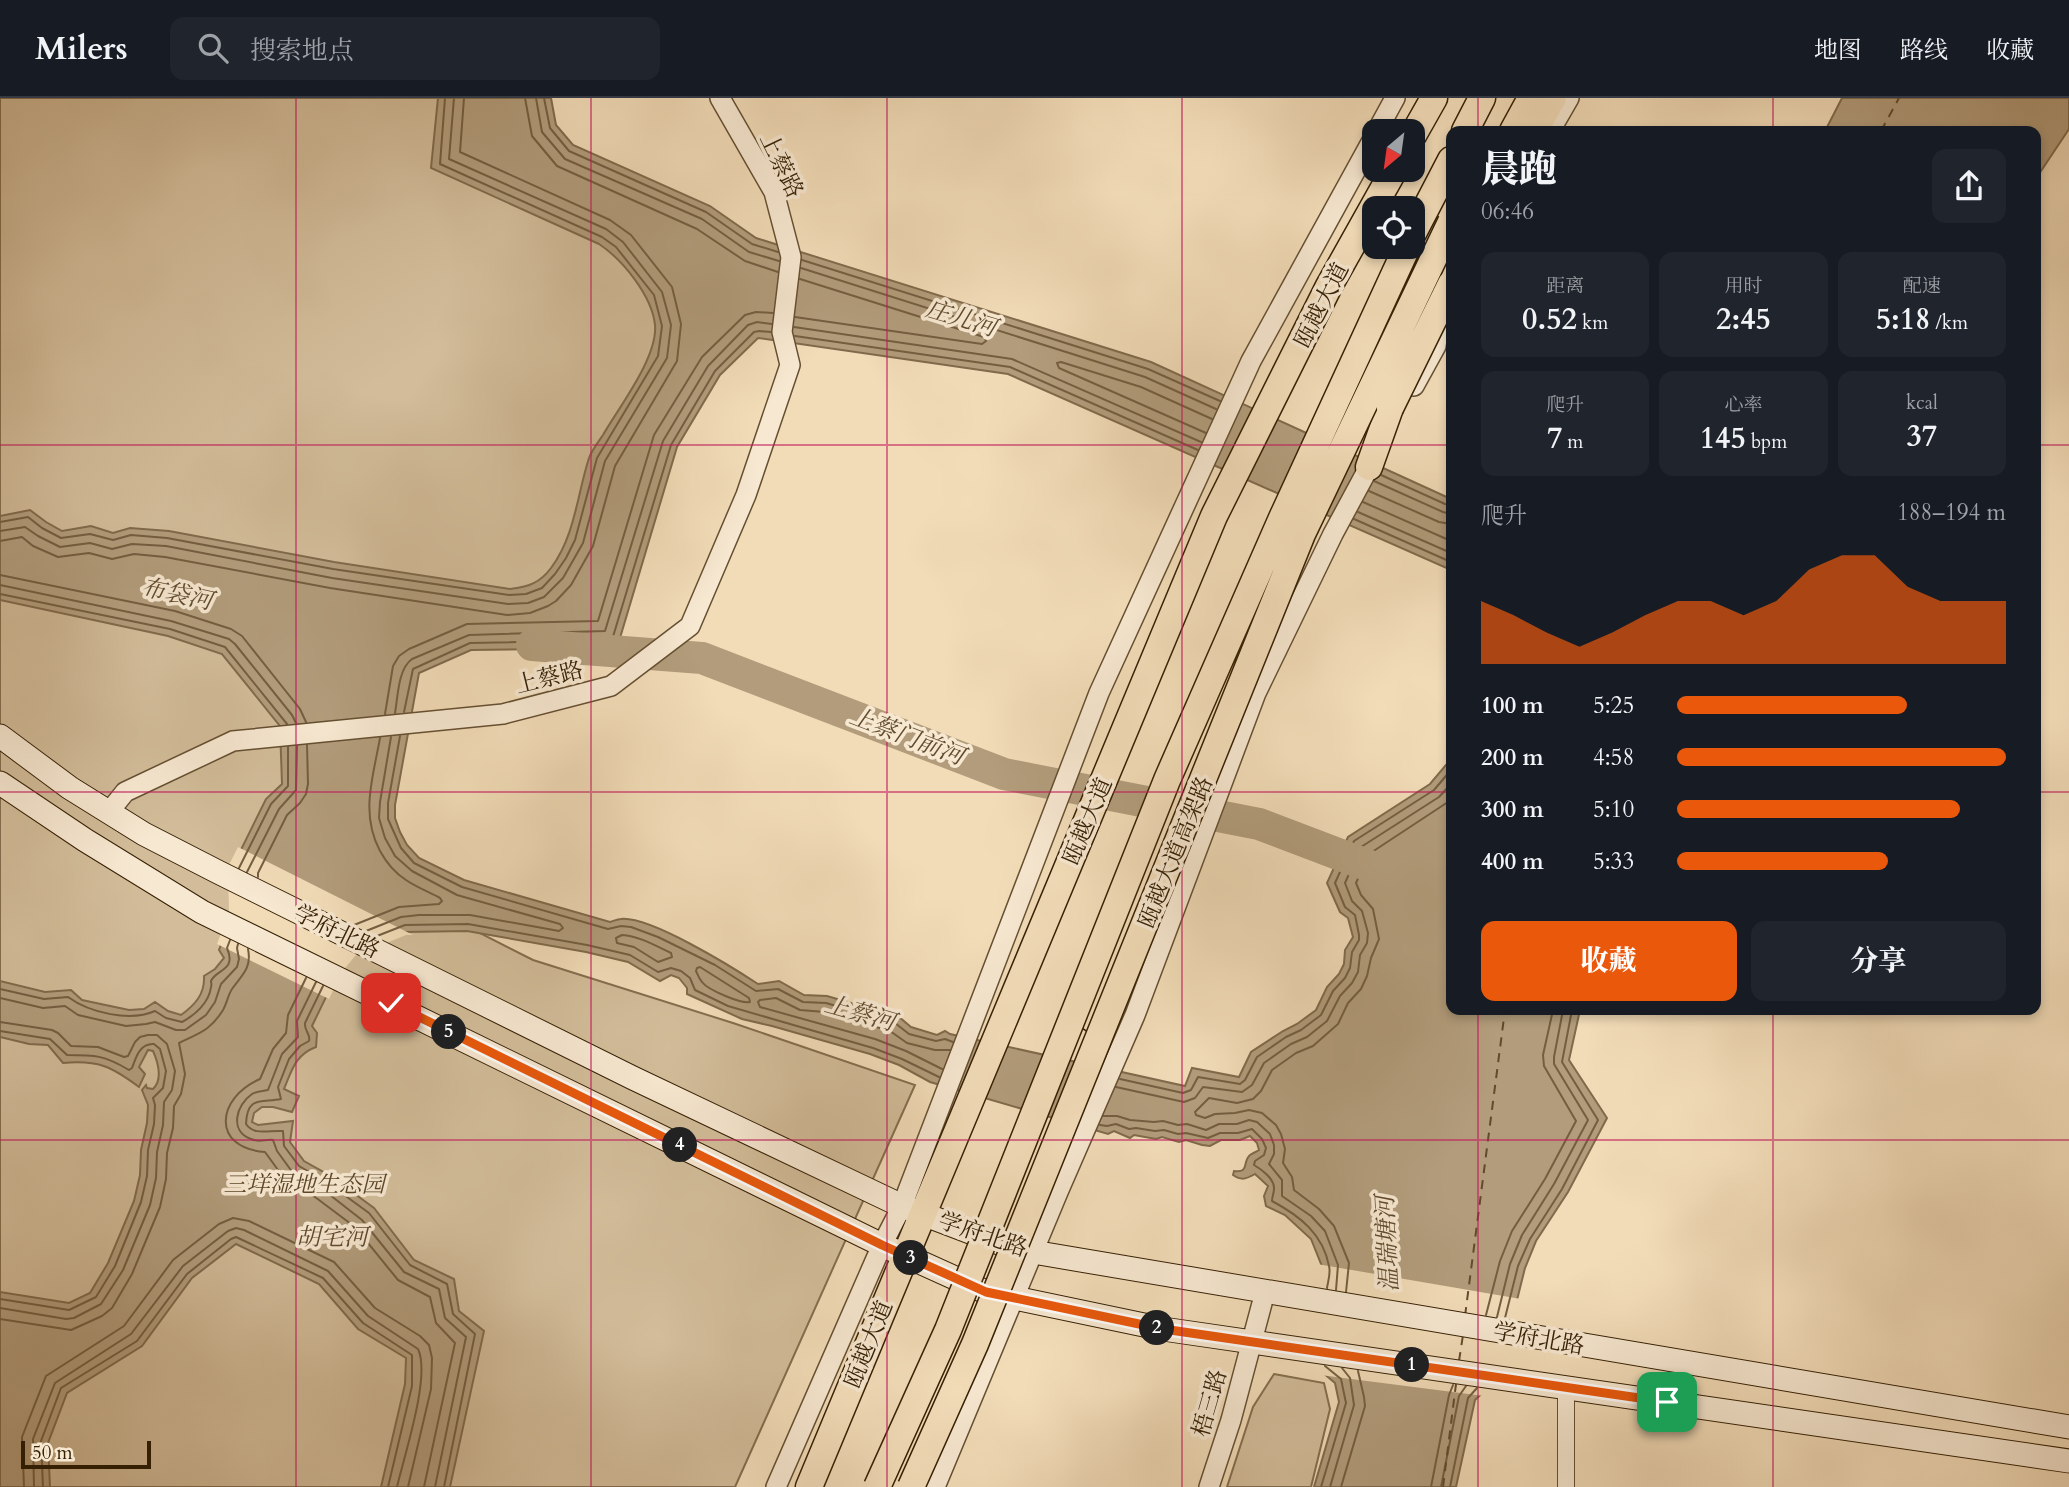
<!DOCTYPE html>
<html lang="zh">
<meta charset="utf-8">
<style>
body{margin:0;font-family:Cardo,"Noto Serif SC",serif;background:#20242c;color:#f1f3f6;height:100vh;display:flex;flex-direction:column;font-size:26px;white-space:nowrap}
*{box-sizing:border-box;margin:0}
p{font-size:23px;color:#9ea1a6}
.icon{flex:none;width:38px;height:38px;fill:none;stroke:currentColor;stroke-width:2;stroke-linecap:round;stroke-linejoin:round}
.map{position:relative;flex:1;overflow:hidden}
.details{position:absolute;left:1446px;top:28px;width:595px;height:889px;display:flex;flex-direction:column;background:#171b24;border-radius:14px;box-shadow:0 4px 10px #0003}
.details>*{flex:none}
.needle{width:46px;rotate:209deg}
.fabs{position:absolute;left:1362px;top:21px;display:grid;gap:14px}
.fabs a{display:grid;place-items:center;width:63px;height:63px;border-radius:14px;background:#171b24;box-shadow:0 4px 10px #0003;font-size:35px}
.scale{position:absolute;left:21px;bottom:18px;width:130px;box-sizing:border-box;padding-left:7px;border:4px solid #362004;border-top:0;font-size:19px;line-height:24px;white-space:nowrap;color:#362004;-webkit-text-stroke:5px #f7e8d1;paint-order:stroke}
.pin{position:absolute;display:grid;place-items:center;width:60px;height:60px;color:#fff;margin:-30px;border-radius:14px;box-shadow:0 4px 10px #0006}
.km{position:absolute;width:35px;height:35px;margin:-18px;border-radius:50%;background:#222;color:#fff;font-size:19px;line-height:35px;text-align:center}
.round{display:grid;place-items:center;flex:none;width:74px;height:74px;border-radius:14px;background:#20242c}
.head{display:flex;align-items:center;justify-content:space-between;height:119px;padding:0 35px}
h1{font-size:38px;font-weight:800;line-height:52px}
.stats{display:grid;grid-template-columns:repeat(3,1fr);gap:10px;height:119px;padding:7px 35px}
.stats div{display:grid;align-content:center;border-radius:14px;background:#20242c;text-align:center}
.stats b{font-size:30px;font-weight:800}
.stats small{font-size:19px;font-weight:400}
.stats p{font-size:19px}
.chart{height:196px;padding:14px 35px}
.chart p{display:flex;justify-content:space-between}
.chart svg{width:100%;height:126px;margin-top:7px;fill:#ea580c;opacity:.7}
.action{display:flex;gap:14px;margin-top:auto;padding:14px 35px}
.action a{flex:1;height:80px;border-radius:14px;background:#ea580c;color:#fff;font-size:28px;font-weight:800;line-height:80px;text-align:center}
.action a+a{background:#20242c;color:#f1f3f6}
ul{padding:0 35px;list-style:none;font-size:23px}
li{display:grid;grid-template-columns:112px 84px 1fr;align-items:center;height:52px}
li i{height:18px;border-radius:9px;background:#ea580c}
header{display:flex;align-items:center;gap:42px;box-sizing:border-box;height:98px;padding:0 35px;background:#171b24;border-bottom:2px solid #363941}
header strong{font-size:33px}
nav{display:flex;gap:38px;margin-inline-start:auto;font-size:24px}
.search{width:490px;height:63px;background:#20242c;display:flex;align-items:center;gap:18px;box-sizing:border-box;padding:0 24px;border-radius:14px;color:#9ea1a6;font-size:26px}
.map>svg:first-child{display:block}
.green{fill:#d2bc99;stroke:#846e4e;stroke-width:2}
.water{fill:#b29c7b;stroke:#806a4b;stroke-width:2}
.pier{fill:#f2dcb8}
.lines{fill:none;stroke-linecap:round;stroke-linejoin:round}
.shore{stroke:#745e40;stroke-width:2}
.river{stroke:#b29c7b;stroke-width:32}
.ferry{stroke:#614b2e;stroke-width:2;stroke-dasharray:9 7;stroke-linecap:butt}
.minor-casing{stroke:#654f31;stroke-width:18}
.tertiary-casing{stroke:#654f31;stroke-width:22}
.secondary-casing{stroke:#362004;stroke-width:25}
.trunk-casing{stroke:#362004;stroke-width:29}
.minor{stroke:#f7e8d1;stroke-width:16}
.tertiary{stroke:#f7e8d1;stroke-width:19}
.secondary{stroke:#f7e8d1;stroke-width:23}
.trunk{stroke:#f2dcb8;stroke-width:26}
.trunk-bridge-casing{stroke:#362004;stroke-width:29;stroke-linecap:butt}
.trunk-bridge{stroke:#f2dcb8;stroke-width:26}
.route-casing{stroke:#fff;stroke-width:14}
.route{stroke:#ea580c;stroke-width:9}
.grid{fill:none;stroke:#c2185b;stroke-width:2;stroke-opacity:0.55}
.labels{text-anchor:middle;stroke-width:7;stroke-linejoin:round;paint-order:stroke}
.street-label{font-size:23px;fill:#362004;stroke:#f7e8d1}
.park-label{font-size:23px;font-style:italic;fill:#5d4729;stroke:#f7e8d1}
.water-label{font-size:24px;font-style:italic;fill:#614b2e;stroke:#f7e8d1}
</style>
<header>
<strong>Milers</strong>
<div class="search"><svg class="icon" aria-label="search" viewBox="0 0 24 24"><circle cx="10" cy="10" r="6"/><path d="M15 15l6 6"/></svg>搜索地点</div>
<nav><a>地图</a><a>路线</a><a>收藏</a></nav>
</header>
<div class="map">
<svg width="2069" height="1389" viewBox="0 0 2069 1389">
<rect width="100%" height="100%" fill="#f2dcb8"/>
<filter id="stains"><feTurbulence type="fractalNoise" baseFrequency=".00286" numOctaves="4"/><feColorMatrix values="0 0 0 0 .2 0 0 0 0 .09 0 0 0 0 .02 0 0 0 .5 -.17"/></filter>
<radialGradient id="worn" r=".72"><stop offset=".6" stop-color="#630" stop-opacity="0"/><stop offset="1" stop-color="#630" stop-opacity=".3"/></radialGradient>
<!-- green -->
<path class="green" d="M0,0h526l-2,53 196,91 -120,376 -182,-5 -91,242 206,105 200,63 182,62 -180,402h-735z
M1274,1276l50,9 6,26 -19,78h-84l26,-80z"/>
<!-- water -->
<path class="water" d="M438,0h113l5,27 17,20 137,61 46,32 395,124 300,137v71l-443,-196 -250,-36 -38,37 -43,72 -60,201 -146,2 -52,23 -24,132v13l5,14 7,13 12,13 45,22 146,42c4,-1 7,-3 11,-3 29,-3 111,48 137,65l21,-3 25,14 23,1 72,21 12,10 26,8 8,-4 5,3 235,52 7,-18 47,9 12,-25 32,-21 14,-7 19,-14 11,-23 12,-13 5,-10 1,-14 8,-13 -5,-19 -8,-6 -13,-29 21,-46 82,-53 21,-25v251h129l-11,50 38,58 -39,74 -32,49 -11,27 -26,104 -9,14 -15,14 -19,87h-142l25,-85 -4,-19 -13,-11 1,-103 -12,-30 -26,-24 -19,-9 -2,-10 4,-10 -13,-12c-9,5 -13,7 -22,1l1,-4c16,2 8,-9 16,-16 3,-2 6,-3 9,-5l-2,-7 -7,-7 -10,4h-19l-11,6 -8,-1 -16,-5 -7,2 -17,-5 -6,2 -22,-4 -4,3 -16,-7 -6,3 -178,-52 -31,-17 -29,-11 -98,-28 -30,-7 -55,-25v-6l-8,-10 -8,-3 -11,6 -32,-19 -42,-10 -119,-21 -62,1 -52,21 -14,17 -27,56 5,7 -1,14c-21,8 -24,23 -32,42l15,7 -7,16 -19,-5h-11l-8,6 -2,9 6,3 35,-4 -3,21 14,19 25,14 45,33 40,52 40,19 5,32 25,20 -34,156h-69l24,-103 1,-26 -48,-29 -39,-45 -83,-40 -44,34 -50,68 -75,47 -19,50 2,44h-50v-195l69,11 21,-10 18,-30 26,-62 6,-26 1,-25 6,-27 1,-18 -6,-15 4,-5 1,3 6,1c10,-9 5,-27 0,-38l-5,-1 -9,17 6,7 -6,13c-28,-21 -41,-27 -76,-24l-15,-18 -19,-1 -29,-7v-56l45,11 26,-2 11,10 47,10 15,-1 11,-7 13,9 13,4c14,-10 24,-21 23,-39l11,-7 9,-11 -5,-8 14,-36 -1,-46 34,-69 16,-15 -2,-58 -58,-72 -54,-18 -168,-36v-84l30,-6 16,12 16,9 29,-5 22,7 17,-5 39,3 165,31 176,27c18,-2 30,-6 41,-21 24,-32 26,-73 38,-110 3,-8 9,-16 14,-23 16,-28 55,-78 52,-110 -3,-29 -32,-65 -56,-81l-168,-76z
M1842,0h227v31l-34,51v-49h-210z"/>
<!-- pier -->
<path class="pier" d="M238,749l175,88h-7l-51,21 -13,16 -13,27 -112,-55 12,-31 -1,-46z
M1317,1166l204,35 -18,74 -5,10 -14,13 -164,-21 -9,-5 -6,-18 14,-83z"/>
<g class="lines">
<!-- shore -->
<path class="shore" d="M525,0l7,38 25,30 140,63 48,32 33,11
M536,0l6,34 23,27 137,60 47,33 30,9
M544,0l6,30 19,23 137,61 46,32 26,8
M802,162l346,109 72,32
M801,170l344,109 71,32
M795,219l187,27 4,-3 -2,-4 -184,-58
M794,229l218,32 189,83
M795,238l215,31 188,83
M1206,335l-147,-65 -2,-5 4,-1 80,25 71,32
M1381,377l64,29 6,1
M1374,383l69,31 8,2
M1369,393l70,31 12,2
M1363,404l88,39
M1358,414l93,41
M1354,421l97,43
M0,424l28,-5 14,11 19,10 29,-4 23,6 18,-5 36,3 166,31 176,26 17,-1 16,-6 13,-14 11,-16 9,-18 22,-82 61,-102 4,-30 -8,-31 -38,-48 -14,-10 -162,-73 5,-66
M0,433l25,-4 13,9 22,11 30,-4 22,6 20,-5 34,2 166,32 176,26 20,-1 16,-6 19,-19 20,-35 22,-82 62,-103 4,-33 -9,-33 -39,-50 -17,-13 -157,-70 5,-61
M0,443l22,-4 11,9 25,11 31,-4 23,6 22,-5 31,3 165,31 177,27 23,-2 18,-7 8,-5 15,-16 22,-39 22,-80 62,-105 4,-37 -9,-37 -41,-52 -21,-15 -150,-68 4,-54
M0,477l175,36 56,18 11,7 58,73 6,13
M0,487l171,36 58,18 6,5 57,71 4,8
M0,496l170,35 55,18 62,77
M404,614l9,-43 57,-26 142,-3 59,-195 44,-74 39,-39 5,-1 12,1
M395,615c3,-17 3,-44 17,-54l57,-24 136,-4 58,-190 45,-75 40,-41 9,-3 15,2
M385,616l8,-48 6,-10 10,-7 58,-25 131,-3 56,-186 48,-78 43,-42 11,-3 17,1
M400,638l-12,67v16l13,29 13,15 48,24 146,42 13,-3 10,1 27,10 57,28 41,26 22,-2 25,13 23,1 69,20 14,11 27,7 9,-2 8,3
M239,770l32,-64 17,-18v-39
M247,774l32,-63 17,-19 1,-44
M258,779v-4l29,-58 13,-12 6,-9 2,-10 -1,-39
M354,827l45,-18 40,-3 3,-3 -2,-3c-11,-6 -24,-11 -34,-18 -11,-7 -20,-18 -26,-29 -20,-38 -7,-73 0,-113
M366,833l35,-14 18,-2h51l89,16 4,-3 -3,-4 -103,-29 -45,-24 -17,-15 -10,-18 -6,-20 1,-16 11,-65
M622,837c17,1 34,11 49,18l1,4 -14,5 -24,-15 -17,-4 -1,-5z
M377,838l28,-11 63,-1 119,21 43,10 28,17 13,-4 10,3 9,7 5,12 33,16 145,42 29,11 37,18
M700,869l49,31 1,4c-9,2 -42,-12 -48,-20 -3,-3 -4,-7 -6,-11l1,-3z
M306,880l-18,37 -2,18 -13,16 -13,30c-44,19 -49,69 5,73l21,29 29,16 40,30 43,53 32,17 6,26 19,20 -31,144
M316,884l-19,39 1,16 -16,17 -14,36c-5,1 -11,1 -16,4 -16,11 -23,37 -1,45 8,4 15,0 22,1l4,11 16,22 28,15 41,32 42,52 35,17 6,29 21,19 -31,150
M323,888l-18,37c-1,8 6,11 4,18l-9,5 -11,13 -11,28 3,12c-19,4 -34,-4 -35,25 8,12 23,6 37,7l1,15 15,20 26,15 44,32 41,52 37,19 6,30 22,20 -31,153
M0,891l44,10 24,-2c22,16 62,25 87,14l11,7 16,4c13,-7 27,-19 29,-35 1,-2 0,-4 0,-6 5,-12 26,-10 16,-33l3,-8
M0,900l43,10 22,-2 13,9 48,11 20,-2 9,-2 21,8h9l21,-15 9,-13 6,-18 16,-17 2,-8 -2,-11 1,-4
M0,924l52,8 6,3 13,13 27,1 26,10 4,-1 7,-14 5,-5 8,-2h9l10,9 8,27 -3,19 -8,12 -1,23 -6,27 -1,26 -6,27 -27,65 -22,34 -27,14 -8,1 -66,-11
M0,933l50,8 17,16c28,0 37,0 62,15l3,-2c4,-11 8,-25 22,-24l6,5 6,22 -3,17 -10,10 2,7 -1,19 -6,26 -1,26 -6,26 -26,64 -19,31 -27,13 -69,-11
M942,971l-36,-18 -31,-12 -115,-32 -2,-5 2,-2 16,-2 24,12 25,2 65,19 17,12 28,7h15
M1120,981l63,14 8,-3 7,-13 42,7 5,-4 12,-23 29,-20 15,-7 20,-15 12,-24 12,-13 5,-10 2,-16 7,-12v-5l-4,-20 -10,-8 -10,-24 19,-42 80,-51 17,-20
M1116,989l68,15 11,-4 8,-11 39,5 10,-7 12,-22 27,-19 16,-7 20,-16 13,-25 12,-13 6,-11 2,-17 7,-12 1,-10 -6,-22 -10,-10 -7,-18 16,-36 78,-50 12,-13
M1103,1018h14l13,4 24,2 9,-1 15,4 9,-1 19,6 13,-6h18l12,-4 8,2 13,12 4,11v9l-5,10 13,16v16l29,20 14,15 13,34 -2,25
M1100,1027l7,1 9,-2 13,5 7,-1 19,3 9,-1 14,4 8,-1 22,5 12,-5h18l14,-4 10,10 4,9 -2,7 -9,6 -1,4c7,4 21,14 20,24 0,4 -2,8 -2,12 28,15 51,33 57,65 2,7 -1,15 -2,22
M1346,1194l3,-29 -15,-37 -15,-17 -25,-19 -2,-13 -9,-14 2,-14 -4,-15 -5,-9 -14,-12 -13,-3 -14,3 -20,1 -10,4 -9,-3 -1,-3 14,-14 28,5 16,-4 8,-8 11,-21 24,-17 17,-7 25,-22 10,-21 13,-14 6,-13 4,-18 8,-19 -6,-30 -12,-14 -5,-12 13,-29 82,-54
M1486,1217l14,-54 12,-30 33,-52 31,-58 -32,-55 -1,-11 10,-45
M1497,1219l13,-53 12,-29 32,-51 34,-64 -34,-56v-7l9,-47
M1505,1220l13,-52 12,-27 32,-50 36,-69 -36,-58 10,-52
M0,1221l71,11 31,-14 10,-8 20,-34 28,-67 6,-28 1,-26 6,-25 1,-22 7,-12 4,-20 -6,-31c20,-10 31,-12 44,-33 4,-7 5,-15 9,-21 10,-14 20,-21 16,-40
M24,1389l-2,-50 24,-61 78,-50 49,-66 46,-36 14,-6 16,3 85,41 41,46 45,28 9,9 3,13 -1,31 -23,98
M34,1389l-1,-48 22,-56 76,-49 52,-68 45,-35 8,-3 8,2 84,41 40,45 50,33c13,27 -14,107 -21,138
M43,1389l-2,-46 20,-53 76,-47 50,-67 44,-35 5,-2 87,41 40,45 49,32v31l-24,101
M1321,1389l25,-84 -5,-24 -16,-13
M1330,1389l24,-82 -4,-27 -8,-10
M1341,1389l24,-81 -1,-9 -6,-26
M1431,1389l18,-92 4,-10
M1441,1389l18,-91 7,-10
M1450,1389l18,-89 9,-10"/>
<!-- river -->
<path class="river" d="M532,547l170,13 302,116 255,50 192,73"/>
<!-- ferry -->
<path class="ferry" d="M1881,33l18,-33
M1465,1218l40,-306
M1459,1263l4,-26
M1443,1389l13,-103"/>
<defs>
<path id="minor" d="M1566,1389v-100"/>
<path id="tertiary" d="M1377,33l18,-33
M1550,33l19,-33
M1414,288l22,-40 4,-28
M109,714l16,-20 108,-51 270,-27 108,-28 79,-60 56,-131 44,-130 -8,-33 9,-75 -17,-65 -54,-94
M776,1389l106,-242 20,-39 197,-513 152,-332 123,-224
M935,1389l123,-295 77,-177 121,-322 77,-159 42,-78
M1209,1389l22,-67 34,-128"/>
<path id="secondary" d="M0,638l70,52 74,46 74,38 415,206 269,128 105,40 26,6 1036,175
M0,685l85,57 117,72 680,333 104,47 177,37 906,132"/>
<path id="trunk" d="M1465,33l17,-33
M1513,33l18,-33
M1534,33l19,-33
M1412,39l22,-39
M1412,137l39,-75
M1426,201l25,-44
M1369,369l21,-59
M1093,921l59,-157 109,-265 22,-41
M809,1389l405,-971 115,-230 65,-116"/>
</defs>
<!-- minor casing -->
<use href="#minor" class="minor-casing"/>
<!-- tertiary casing -->
<use href="#tertiary" class="tertiary-casing"/>
<!-- secondary casing -->
<use href="#secondary" class="secondary-casing"/>
<!-- trunk casing -->
<use href="#trunk" class="trunk-casing"/>
<!-- minor -->
<use href="#minor" class="minor"/>
<!-- tertiary -->
<use href="#tertiary" class="tertiary"/>
<!-- secondary -->
<use href="#secondary" class="secondary"/>
<!-- trunk -->
<use href="#trunk" class="trunk"/>
<defs>
<path id="trunk-bridge" d="M1390,310l61,-124
M877,1389l71,-157 219,-550 115,-262 125,-271
M911,1389l64,-143 327,-810 149,-312"/>
</defs>
<!-- trunk-bridge casing -->
<use href="#trunk-bridge" class="trunk-bridge-casing"/>
<!-- trunk-bridge -->
<use href="#trunk-bridge" class="trunk-bridge"/>
</g>
<g class="lines">
<defs>
<path id="route" d="M391,905l491,242 104,47 177,37 504,73"/>
</defs>
<!-- route casing -->
<use href="#route" class="route-casing"/>
<!-- route -->
<use href="#route" class="route"/>
</g>
<!-- grid -->
<path class="grid" d="M296,0v1389M591,0v1389M887,0v1389M1182,0v1389M1478,0v33M1773,0v33M0,347h1451M2035,347h34M0,694h1451M2035,694h34M1478,912v477M1773,912v477M0,1042h2069"/>
<g class="labels">
<!-- street labels -->
<g class="street-label">
<text transform="translate(782 67) rotate(64)" y="8">上蔡路</text>
<text transform="translate(1321 207) rotate(-63)" y="8">瓯越大道</text>
<text transform="translate(549 579) rotate(-14)" y="8">上蔡路</text>
<text transform="translate(1087 723) rotate(-67)" y="8">瓯越大道</text>
<text transform="translate(1175 754) rotate(-68)" y="8">瓯越大道高架路</text>
<text transform="translate(337 833) rotate(26)" y="8">学府北路</text>
<text transform="translate(983 1136) rotate(19)" y="8">学府北路</text>
<text transform="translate(1539 1240) rotate(10)" y="8">学府北路</text>
<text transform="translate(868 1246) rotate(-68)" y="8">瓯越大道</text>
<text transform="translate(1209 1305) rotate(-74)" y="8">梧三路</text>
</g>
<!-- park labels -->
<g class="park-label">
<text x="304" y="1094">三垟湿地生态园</text>
</g>
<!-- water labels -->
<g class="water-label">
<text transform="translate(961 220) rotate(17)" y="8">庄儿河</text>
<text transform="translate(177 496) rotate(12)" y="8">布袋河</text>
<text transform="translate(907 638) rotate(21)" y="8">上蔡门前河</text>
<text transform="translate(860 915) rotate(16)" y="8">上蔡河</text>
<text x="332" y="1147">胡宅河</text>
<text transform="translate(1387 1146) rotate(-93)" y="8">温瑞塘河</text>
</g>
</g>
<rect width="100%" height="100%" filter="url(#stains)"/>
<rect width="100%" height="100%" fill="url(#worn)"/>
</svg>
<div class="fabs">
<a><svg class="needle" viewBox="-14 -14 28 28"><path d="M0-13l5 13h-10z" fill="#e53935"/><path d="M0 13l5-13h-10z" fill="#9ea1a6"/></svg></a>
<a><svg class="icon" aria-label="locate" viewBox="0 0 24 24"><circle cx="12" cy="12" r="6"/><path d="M12 2v4M12 18v4M2 12h4M18 12h4"/></svg></a>
</div>
<div class="scale">50 m</div>
<div class="pin" style="left:1667px;top:1304px;background:#1e9e55"><svg class="icon" aria-label="arrive" viewBox="0 0 24 24"><path d="M6 21V4h12l-3 4 3 4H6"/></svg></div>
<div class="pin" style="left:391px;top:905px;background:#d93025"><svg class="icon" aria-label="check" viewBox="0 0 24 24"><path d="M5 12l5 5 9-10"/></svg></div>
<b class="km" style="left:1412px;top:1267px">1</b>
<b class="km" style="left:1157px;top:1230px">2</b>
<b class="km" style="left:911px;top:1160px">3</b>
<b class="km" style="left:680px;top:1047px">4</b>
<b class="km" style="left:449px;top:934px">5</b>
<section class="details">
<div class="head"><div><h1>晨跑</h1><p>06:46</p></div><a class="round"><svg class="icon" aria-label="share" viewBox="0 0 24 24"><path d="M12 15V3M7 8l5-5 5 5M5 13v7h14v-7"/></svg></a></div>
<div class="stats">
<div><p>距离</p><b>0.52<small> km</small></b></div>
<div><p>用时</p><b>2:45</b></div>
<div><p>配速</p><b>5:18<small> /km</small></b></div>
</div>
<div class="stats">
<div><p>爬升</p><b>7<small> m</small></b></div>
<div><p>心率</p><b>145<small> bpm</small></b></div>
<div><p>kcal</p><b>37</b></div>
</div>
<div class="chart"><p><span>爬升</span>188–194 m</p>
<svg viewBox="0 0 160 44" preserveAspectRatio="none"><path d="M0 44V22L10 27L20 33L30 38L40 33L50 27L60 22L70 22L80 27L90 22L100 11L110 6L120 6L130 17L140 22L150 22L160 22V44z"/></svg>
</div>
<ul>
<li><b>100 m</b>5:25<i style="width:70%"></i></li>
<li><b>200 m</b>4:58<i style="width:100%"></i></li>
<li><b>300 m</b>5:10<i style="width:86%"></i></li>
<li><b>400 m</b>5:33<i style="width:64%"></i></li>
</ul>
<div class="action"><a>收藏</a><a>分享</a></div>
</section>
</div>
